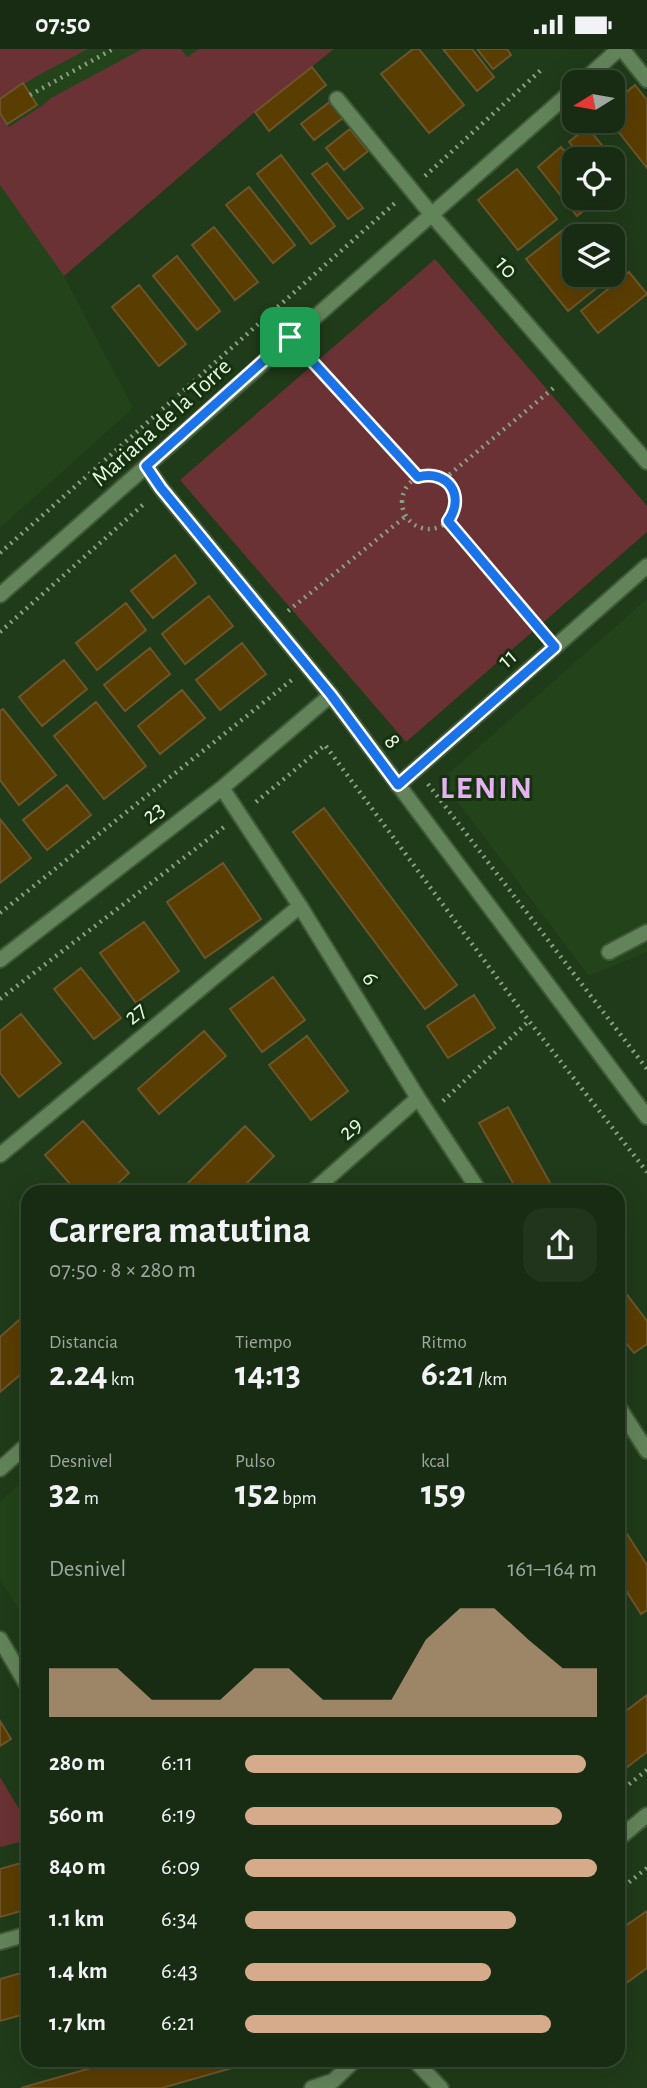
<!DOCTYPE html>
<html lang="es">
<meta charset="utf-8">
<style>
body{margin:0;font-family:"Alegreya Sans",sans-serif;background:#21341c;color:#f1f3f6;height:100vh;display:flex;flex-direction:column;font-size:26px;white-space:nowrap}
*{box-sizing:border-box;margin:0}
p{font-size:23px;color:#9fa7a0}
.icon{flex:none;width:38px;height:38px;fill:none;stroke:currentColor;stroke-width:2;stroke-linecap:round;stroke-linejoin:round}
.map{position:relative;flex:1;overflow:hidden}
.sheet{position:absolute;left:21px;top:1136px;width:604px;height:882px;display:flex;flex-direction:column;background:#182c13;border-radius:21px;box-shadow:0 7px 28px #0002,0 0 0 2px #364833}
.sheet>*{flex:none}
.needle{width:46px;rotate:259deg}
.buttons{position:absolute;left:562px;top:21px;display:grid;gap:14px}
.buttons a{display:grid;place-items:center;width:63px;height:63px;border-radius:14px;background:#182c13;box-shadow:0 7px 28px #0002,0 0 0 2px #364833;font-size:35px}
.pin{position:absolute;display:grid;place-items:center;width:60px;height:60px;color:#fff;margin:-30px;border-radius:14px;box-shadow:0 4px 10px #0006}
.round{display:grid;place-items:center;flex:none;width:74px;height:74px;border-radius:21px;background:#21341c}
.headline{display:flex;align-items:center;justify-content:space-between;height:119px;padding:0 28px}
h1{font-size:38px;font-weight:700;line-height:52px}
.metrics{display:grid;grid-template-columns:repeat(3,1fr);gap:10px;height:119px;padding:7px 28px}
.metrics div{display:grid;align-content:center}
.metrics b{font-size:35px;font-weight:700}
.metrics small{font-size:19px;font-weight:400}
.metrics p{font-size:19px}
.chart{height:196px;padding:14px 28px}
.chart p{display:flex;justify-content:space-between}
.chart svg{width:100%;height:126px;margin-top:7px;fill:#d6ab8b;opacity:.7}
ul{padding:0 28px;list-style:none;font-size:23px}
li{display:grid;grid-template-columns:112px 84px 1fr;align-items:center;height:52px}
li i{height:18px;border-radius:9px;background:#d6ab8b}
.status{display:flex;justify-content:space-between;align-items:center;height:49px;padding:0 35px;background:#182c13;direction:ltr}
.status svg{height:19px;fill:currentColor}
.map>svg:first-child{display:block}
.built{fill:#23431a}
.green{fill:#6a3234}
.building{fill:#5a3d00;stroke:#6d552b;stroke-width:2}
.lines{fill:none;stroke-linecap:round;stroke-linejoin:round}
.service-casing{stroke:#405939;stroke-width:18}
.minor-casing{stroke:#405939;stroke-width:18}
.tertiary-casing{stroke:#405939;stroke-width:18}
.path{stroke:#8a9f84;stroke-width:4.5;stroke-dasharray:2 5;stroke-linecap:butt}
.service{stroke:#63845a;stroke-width:14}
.minor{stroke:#63845a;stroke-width:14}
.tertiary{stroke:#63845a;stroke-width:14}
.route-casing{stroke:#fff;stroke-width:14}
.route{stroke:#1a73e8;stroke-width:9}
.labels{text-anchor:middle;stroke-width:6;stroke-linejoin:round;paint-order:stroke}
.street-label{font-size:24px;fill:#e6f6e1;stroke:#16310f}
.district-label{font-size:32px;font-weight:bold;letter-spacing:2px;fill:#e3b2f0;stroke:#16310f}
</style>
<div class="status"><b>07:50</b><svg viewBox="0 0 49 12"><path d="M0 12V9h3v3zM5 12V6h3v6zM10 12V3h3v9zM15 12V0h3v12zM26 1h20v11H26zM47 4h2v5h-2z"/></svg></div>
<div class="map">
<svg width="647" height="2039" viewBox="0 0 647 2039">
<rect width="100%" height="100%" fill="#203b19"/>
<!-- built -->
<path class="built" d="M0,0h319l-255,227 69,132 -133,120z
M647,550v353l-58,24 -148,-196z
M28,1428v148l-28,-46v-78z"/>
<!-- green -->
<path class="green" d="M0,0h88l-51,27 -37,23z
M142,0h39l6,8 12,-8h135l-79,63 -191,164 -64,-91v-72l9,14 34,-22 8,-7z
M435,210l212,247v26l-241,210 -226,-262z
M0,1728l28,47v16l-28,7z"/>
<!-- building -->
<path class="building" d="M413,0h6l45,56 -35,28 -48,-59z
M443,0h29l22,28 -17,14z
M477,0h30l4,6 -18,14z
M312,18l14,18 -57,46 -14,-19z
M23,34l14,22 -30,19 -7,-11v-14z
M635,36l12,15v68l-37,-47h2v-17z
M331,52l13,16 -30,23 -13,-16z
M587,78l33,40 -8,7v-15h-29l-14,-17z
M350,80l18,22 -24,19 -18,-22z
M561,98l13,16v35h25l-22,18 -39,-49z
M281,106l54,71 -24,18 -54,-70z
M327,114l36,45 -15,11 -36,-45z
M517,120l40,50 -39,31 -40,-50z
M249,138l46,58 -22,18 -47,-58z
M214,178l44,55 -23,18 -43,-55z
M563,181l11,14v31h24l6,7 -36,29 -42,-52z
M177,207l43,55 -23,19 -44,-54z
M629,223l18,22 -49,39 -17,-22z
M139,236l47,59 -27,22 -47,-59z
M175,506l21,28 -43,35 -22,-27z
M209,547l24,30 -48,38 -23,-30z
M126,554l20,27 -49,40 -21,-27z
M242,594l24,31 -46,36 -24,-30z
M150,599l20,26 -45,37 -21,-26z
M64,611l23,29 -45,37 -23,-29z
M182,641l23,28 -45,36 -22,-28z
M96,653l50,64 -42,33 -50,-63z
M3,660l53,66 -37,30 -19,-25v-69z
M67,736l24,30 -44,35 -24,-30z
M324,759l133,177 -32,24 -132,-177z
M0,770l31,39 -31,25z
M223,814l38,56 -56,39 -38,-56z
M144,873l35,49 -43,32 -36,-50z
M81,919l40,50 -27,21 -40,-50z
M273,928l32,43 -43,32 -32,-43z
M474,946l21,33 -47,30 -21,-32z
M21,965l40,49 -42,34 -19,-24v-42z
M204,982l22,25 -67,58 -21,-25z
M307,987l41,55 -37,29 -42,-55z
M508,1058l47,85h-37l-39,-69z
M83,1072l46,52 -20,19h-32l-32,-37z
M245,1077l29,30 -36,36h-55l-2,-2z
M618,1234l29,38v23l-13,9 -16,-20z
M28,1263v56l-28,24v-55z
M618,1471l29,45v45l-6,4 -23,-36z
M647,1646v57l-29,22v-57z
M0,1672l11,18 -11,7z
M28,1812v48l-28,8v-48z
M647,1862v57l-29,21v-58z
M28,1922v42l-28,8v-42z
M119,2011h111l2,8 -70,20h-141z"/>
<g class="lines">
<defs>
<path id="service" d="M609,903l38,-20
M0,1106l300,-249"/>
<path id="minor" d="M622,0l25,31
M337,50l95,116 215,247
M398,736l249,-219
M222,739l78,118 118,192 62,94
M0,911l222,-172 109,-93
M312,1143l106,-94
M618,1357l29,45
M0,1420l28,-25
M0,1590l28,48
M618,1790l29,-24
M0,1893l28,-8
M414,2011l27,28
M312,2039l21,-7 22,-21"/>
<path id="tertiary" d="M582,33l37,-33
M146,417l15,22 170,207 316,422
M0,546l574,-506"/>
</defs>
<!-- service casing -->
<use href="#service" class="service-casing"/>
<!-- minor casing -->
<use href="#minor" class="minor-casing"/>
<!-- tertiary casing -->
<use href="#tertiary" class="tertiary-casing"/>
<!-- path -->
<path class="path" d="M30,46l83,-46
M425,127l116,-106
M305,305l113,123
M402 453a27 27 0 1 1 54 0a27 27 0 1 1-54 0Z
M444,430l112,-93
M448,472l94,112
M0,504l395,-350
M288,562l118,-95
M0,583l146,-130
M428,735l219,285
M256,753l69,-57 204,276 118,151
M0,864l293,-234
M0,950l224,-172
M443,1052l86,-80
M618,1744l29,-23
M618,1842l29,-23"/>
<!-- service -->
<use href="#service" class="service"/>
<!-- minor -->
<use href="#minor" class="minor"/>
<!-- tertiary -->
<use href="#tertiary" class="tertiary"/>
</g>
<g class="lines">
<defs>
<path id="route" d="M290,288l128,140c30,-8 48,19 30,44l107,126 -157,138 -67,-90 -170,-207 -15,-22z"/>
</defs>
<!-- route casing -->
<use href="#route" class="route-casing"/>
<!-- route -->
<use href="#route" class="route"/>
</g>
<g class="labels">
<!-- street labels -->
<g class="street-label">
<text transform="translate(507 218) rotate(49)" y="8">10</text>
<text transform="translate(161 373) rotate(-42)" y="8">Mariana de la Torre</text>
<text transform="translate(507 609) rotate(-41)" y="8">11</text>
<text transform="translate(393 692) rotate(53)" y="8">8</text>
<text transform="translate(153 763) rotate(-38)" y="8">23</text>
<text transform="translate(371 929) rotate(58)" y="8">6</text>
<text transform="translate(135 964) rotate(-40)" y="8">27</text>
<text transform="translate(350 1079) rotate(-42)" y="8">29</text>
</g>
<!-- district labels -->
<g class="district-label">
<text x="487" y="749">LENIN</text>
</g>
</g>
</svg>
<div class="buttons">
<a><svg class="needle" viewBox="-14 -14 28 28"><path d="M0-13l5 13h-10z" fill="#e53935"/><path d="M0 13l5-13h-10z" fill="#9fa7a0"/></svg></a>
<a><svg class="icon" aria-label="locate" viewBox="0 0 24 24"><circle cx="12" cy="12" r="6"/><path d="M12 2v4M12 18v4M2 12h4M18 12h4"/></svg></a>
<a><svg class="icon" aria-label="layers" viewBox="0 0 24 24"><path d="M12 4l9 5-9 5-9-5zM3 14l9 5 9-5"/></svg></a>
</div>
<div class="pin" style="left:290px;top:288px;background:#1e9e55"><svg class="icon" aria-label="arrive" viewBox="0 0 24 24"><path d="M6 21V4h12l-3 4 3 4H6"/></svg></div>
<section class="sheet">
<div class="headline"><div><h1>Carrera matutina</h1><p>07:50 · 8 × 280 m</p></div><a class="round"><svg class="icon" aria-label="share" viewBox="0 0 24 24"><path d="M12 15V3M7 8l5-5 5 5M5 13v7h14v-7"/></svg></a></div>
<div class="metrics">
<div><p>Distancia</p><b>2.24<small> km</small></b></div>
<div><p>Tiempo</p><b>14:13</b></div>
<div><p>Ritmo</p><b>6:21<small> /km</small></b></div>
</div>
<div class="metrics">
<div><p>Desnivel</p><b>32<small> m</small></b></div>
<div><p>Pulso</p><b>152<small> bpm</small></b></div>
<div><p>kcal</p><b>159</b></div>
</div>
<div class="chart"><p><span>Desnivel</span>161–164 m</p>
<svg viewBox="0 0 160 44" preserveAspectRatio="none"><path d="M0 44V27L10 27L20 27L30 38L40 38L50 38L60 27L70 27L80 38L90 38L100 38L110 17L120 6L130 6L140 17L150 27L160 27V44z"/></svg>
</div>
<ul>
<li><b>280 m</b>6:11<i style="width:97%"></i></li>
<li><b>560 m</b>6:19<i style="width:90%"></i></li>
<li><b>840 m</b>6:09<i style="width:100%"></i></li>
<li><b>1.1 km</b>6:34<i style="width:77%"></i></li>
<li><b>1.4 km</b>6:43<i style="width:70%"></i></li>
<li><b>1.7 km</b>6:21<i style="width:87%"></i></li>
</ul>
</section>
</div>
